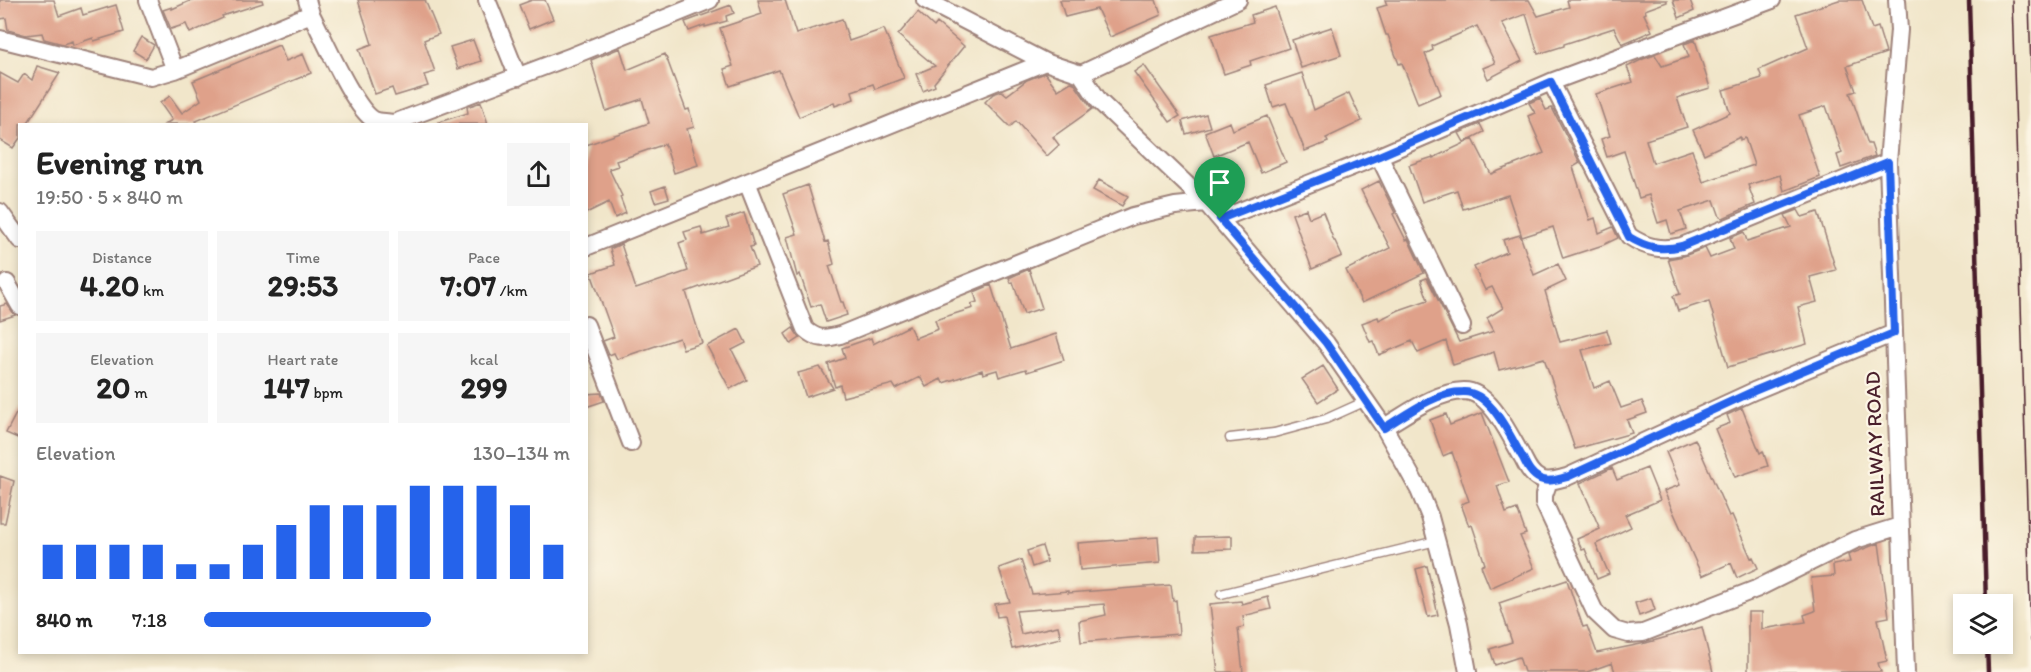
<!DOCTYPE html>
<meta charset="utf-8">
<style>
body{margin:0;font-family:Itim,sans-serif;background:#f6f6f6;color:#222;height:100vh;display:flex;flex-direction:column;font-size:22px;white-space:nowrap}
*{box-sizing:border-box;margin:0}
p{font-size:20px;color:#767676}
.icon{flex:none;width:33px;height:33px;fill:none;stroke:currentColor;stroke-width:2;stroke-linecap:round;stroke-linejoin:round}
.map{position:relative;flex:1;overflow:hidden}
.panel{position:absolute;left:18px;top:123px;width:570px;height:531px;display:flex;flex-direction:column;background:#fff;border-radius:0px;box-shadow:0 3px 9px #0003}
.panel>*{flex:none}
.fabs{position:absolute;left:1953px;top:594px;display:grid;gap:12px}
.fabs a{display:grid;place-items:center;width:60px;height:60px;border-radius:0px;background:#fff;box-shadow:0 3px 9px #0003;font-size:30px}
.pin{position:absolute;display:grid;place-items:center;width:51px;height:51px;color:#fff;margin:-62px -26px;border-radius:50% 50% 50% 0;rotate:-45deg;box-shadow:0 0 6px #0007}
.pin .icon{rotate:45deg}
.round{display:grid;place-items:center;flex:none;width:63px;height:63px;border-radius:0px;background:#f6f6f6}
.overview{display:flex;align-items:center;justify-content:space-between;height:102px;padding:0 18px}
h1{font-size:33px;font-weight:700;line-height:45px}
.metrics{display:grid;grid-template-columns:repeat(3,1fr);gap:9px;height:102px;padding:6px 18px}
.metrics div{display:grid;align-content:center;border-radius:0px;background:#f6f6f6;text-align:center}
.metrics b{font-size:30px;font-weight:700}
.metrics small{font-size:16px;font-weight:400}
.metrics p{font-size:16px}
.chart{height:168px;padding:12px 18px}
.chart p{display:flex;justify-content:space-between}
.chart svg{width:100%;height:108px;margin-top:6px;stroke:#2563eb;stroke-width:6}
ul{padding:0 18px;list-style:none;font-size:20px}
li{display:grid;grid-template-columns:96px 72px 1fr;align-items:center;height:45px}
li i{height:15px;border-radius:8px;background:#2563eb}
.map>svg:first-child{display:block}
.building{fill:#dfa18a}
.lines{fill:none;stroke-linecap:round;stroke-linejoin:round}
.lane-casing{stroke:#9e827a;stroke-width:11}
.street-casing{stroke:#9e827a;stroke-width:20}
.lane{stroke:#fff;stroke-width:8}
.street{stroke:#fff;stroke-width:16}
.tram{stroke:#4a1f2b;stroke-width:1.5}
.rail{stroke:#4a1f2b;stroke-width:4.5}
.route-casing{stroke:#fff;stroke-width:12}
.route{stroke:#2563eb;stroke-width:8}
.labels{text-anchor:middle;stroke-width:4.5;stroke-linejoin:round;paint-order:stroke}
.street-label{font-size:21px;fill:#4a1f2b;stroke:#fcf5e5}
</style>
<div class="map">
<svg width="2031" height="672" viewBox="0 0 2031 672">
<rect width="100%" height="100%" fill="#fcf5e5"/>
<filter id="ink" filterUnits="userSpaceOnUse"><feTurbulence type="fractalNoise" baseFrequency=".0167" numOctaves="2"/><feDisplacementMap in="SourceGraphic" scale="12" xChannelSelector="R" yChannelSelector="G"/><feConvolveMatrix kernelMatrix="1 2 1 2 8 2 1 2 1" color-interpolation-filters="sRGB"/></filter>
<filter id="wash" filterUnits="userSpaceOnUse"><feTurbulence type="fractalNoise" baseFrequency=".008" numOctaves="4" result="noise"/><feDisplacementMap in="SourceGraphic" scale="24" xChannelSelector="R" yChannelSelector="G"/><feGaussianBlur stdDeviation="1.35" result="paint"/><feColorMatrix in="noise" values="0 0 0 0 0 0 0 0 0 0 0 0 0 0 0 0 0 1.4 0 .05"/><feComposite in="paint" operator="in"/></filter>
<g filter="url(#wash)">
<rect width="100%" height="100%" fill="#f1e6ca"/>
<g id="blocks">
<!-- building -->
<path class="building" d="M0,0h54l5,16 22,-8 2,7 33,-10 8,27 -30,9 -1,-3 -20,7 -1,-4 -9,3 -19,-5 -2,-6 -16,2 -18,-5 -2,-12 -6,1z
M192,0h70l1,3 -41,13 1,2 -33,15 -4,-9 -15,5 -8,-19 9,-3v2z
M358,0h67l14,34 -15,6 11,32 -11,3 4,11 -33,10 -3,-8 -17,6 -16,-45 13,-5z
M532,0h13l8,19 -24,10 -10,-24z
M758,0h27l11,34 46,-15 7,22 35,-12 20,49 -29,11 -2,-5 -21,7 2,8 -19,7 -1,-4 -35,15 -20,-47 -49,16 -6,-17 9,-3 -13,-38 42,-14z
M1060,0h96l5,15 -51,22 -13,-28 -32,8z
M1385,0h144l9,16 31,-9 -2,-7h100v2l-22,8 1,3 -2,1 8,17 -30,13 -8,-16 -50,16v2l-26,8 -12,-40 -24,9 20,38 -34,18 -5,-11 12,-5 -18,-37 -45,20 1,4 -8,4 16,40 -23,10 -16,-41 -3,1 -11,-29h-2l-9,-27 10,-3z
M1673,0h17l4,11 -15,7z
M1839,0h23l10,29 6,-2 8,26 -39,13 9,25 -6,2 18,51h3l4,12 -34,12 -4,-13 5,-2 -16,-47 -27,9 21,62 -36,14 -4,-16 -32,10 7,19 -32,14 -3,-1 -6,-17 -34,11 6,18 -15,5 -4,-14 -9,3 -9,-28 -10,3 -15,-47 -17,6 -6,-18 9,-3 -14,-42 37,-12 -6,-15 16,-8 12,-4 7,11 27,-9 -5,-13 11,-4 15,48 -33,10 10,29 -41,13 7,23 39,-13 11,32 51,-17 -9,-27 -5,2v-3l-36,17 -11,-24 37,-17 -7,-23 39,-12 -3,-8 49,-22 -12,-34z
M731,5l3,8 -8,3 1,5 -22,6v-2l-16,6 -4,-9z
M1275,7l14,41 -39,13 1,4 -27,9 -13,-39 42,-13 -2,-7z
M918,12l16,15 3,-4 27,23 -30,37 1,3 -12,5 -7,-17 19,-8 -37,-31z
M1332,27l9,28 -40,13 -9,-28z
M141,37l13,8 -8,14 -13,-8z
M473,40l8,21 -23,8 -8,-22z
M279,45l7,16 17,-7 8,19 -115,48 2,3h-33l7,-4 -12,-17 10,-7 12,17 19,-13 -8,-19z
M620,48l7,22 38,-16 21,56 3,-1 5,18 -7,2 11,36 -24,8 -9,-29 -49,17 2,5 -9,3 13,27 -2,1 6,16 -11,5 -6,-16 -23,11v-68l63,-22 -7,-24 -36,12 -15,-51z
M1144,65l36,51 -10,6 -36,-50z
M37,66l23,7 -33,51h-7v14l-7,10 -13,-8v-67l18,10 6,-9 8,6z
M1045,73l13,17 13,-8 3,1 18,26 -39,28 6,8 -12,11 -31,-35 -6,6 -25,-25 8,-8 9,-3 5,4 20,-15z
M1302,73l12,37 35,-17 13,28 -36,17 2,4 -23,9 -19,-48 -13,4 -7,-22z
M1540,98l6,12 6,-2 28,55 -7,4 17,53 5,-2 4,15 14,-6 5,11 -15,7 -40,13 -10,-31 -31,10 -14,-42 -45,14 -6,-19 -35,12 -13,-37 24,-8v1l40,-19 18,35 53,-21 -16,-37 7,-3 -6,-10z
M481,102l7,22h-48l-1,-2 29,-9 -1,-6z
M1206,114l4,13 -24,7 -4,-13z
M1267,116l19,46 -25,11 -13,-31 -34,14 -9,-24 25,-10 3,8z
M1480,124l4,8 -20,10 -5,-9z
M1099,180l29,16 -6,10 -29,-16z
M1379,181l16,32 -2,1 13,26 2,-1 16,34 -62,30 -16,-33 44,-22 -29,-58z
M808,185l17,57 3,-1 6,23 -5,2 12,36h2l4,13 -21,7 -6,-18 -9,3 -11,-33 -3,2 -10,-39 10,-3 -14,-40z
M665,186l4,12 -14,4 -4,-11z
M1306,209l3,9 14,-6 11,29h1l7,15 -30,13 -20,-55z
M1798,210l4,7 16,-5 18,58 -26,7 7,25 -19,5 9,37 -79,23 -19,-66 -31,10 -5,-15 7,-2 -12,-35 16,-3 21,-8 5,10 24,-9 -4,-11 14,-6 3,9 44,-14 -6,-12z
M744,213l10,33 -4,1 7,19 -71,26 16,51 -19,6 -4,-11 -62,21 -3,-6 -5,2 -6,-14 11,-4 -23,-64 24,-8 -5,-16 11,-5 15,45 52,-18 -9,-28 8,-3 -3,-8 17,-5 2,8 26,-8 -3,-8z
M1520,235l14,40 24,-11 8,17 -21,10 15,51 47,-12 4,13 -29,7 12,38 16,-7 11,27 21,-7 5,12 -20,7 5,13 -57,16 -31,-91 -45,12 -5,-18 -41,13 -7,-24 -28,12 -6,-12 -33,14 -6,-14 -3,1 -8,-19 16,-6 1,3 20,-10 29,-10 -7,-20 6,-2 32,64 35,-11 -7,-13 16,-10 -11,-21 -7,3 -11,-23 33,-15 -4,-12z
M1029,269l13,39 -18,6 -11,-32 -2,1 -2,-5z
M991,285l20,64 45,-15 8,26 -37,12 -1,-3 -27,8 -2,-7 -14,4 -1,-4 -39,13 -2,-4 -15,8 -6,-10 -24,12 -3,-5 -50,13 -3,-12 -5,2 -7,-23 17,-6 -3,-10 29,-10 2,6 36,-18 6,12 23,-9 -3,-9 38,-12 -2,-4 6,-2 -3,-10z
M7,304l8,11 -15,5v-14z
M793,328l7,10 -9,6 -6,-10z
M739,329l7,14 -14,7 15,30 -17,9 -23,-43z
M1323,366l15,23 -20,13 -16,-23z
M820,367l13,21 -27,9 -8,-24z
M601,393l3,8 -18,6v-13z
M20,406v33l-14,-6z
M1742,408l18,45 3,-2 5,15 -33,11 -20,-48 15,-6 -3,-8z
M1482,413l27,69 -12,4 9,27 11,-4 9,25 -6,2 14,32 -44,20 -9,-22 4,-2 -13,-39 -3,1 -8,-22 8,-3 -17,-49 -9,4 -13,-36 16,-6 4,11z
M1695,439l34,77 3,-1 19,43 2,-1 5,11 -21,10 -6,-15 -29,13 -38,-85 16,-6 -14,-33z
M1612,468l5,12 30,-12 13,32 -35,15 6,12 -35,17 13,30 -12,5 -12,-30 -3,1 -5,-11 23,-10 -20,-46z
M0,476l14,5 -9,42h-5z
M1232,536v13l-37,1v-13z
M1158,537l2,26 -80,7 -2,-27z
M1879,543l10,74 -11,2 9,42 -9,2 3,9h-133v-60h14v17l44,-7 -2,-7 11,-4 -4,-33 23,-2 -1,-11 17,-3 -2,-7z
M1042,546l5,16 -15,5 -5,-16z
M1021,560l11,34 36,-3v2l103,-8 2,16 3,-1 3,34 -98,8 -2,-21 27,-6 -2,-11 -88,7 5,23 37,-8 3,12 -49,11 -8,-33 -7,1 -2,-13 15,-2 -11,-34z
M1427,566l11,49 -10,2 -12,-48z
M1567,580l16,47 4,-1 10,27 49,-10 56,-16 11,45h-98l-3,-9 -25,9h-63l-5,-15 -24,8 -5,-16 22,-7 -13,-39z
M1268,597l3,12 -28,7 1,11 -6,1 5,44h-25l-8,-68 31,-3 1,3z
M1651,598l4,12 -16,6 -4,-13z"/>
</g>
</g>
<g filter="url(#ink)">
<use href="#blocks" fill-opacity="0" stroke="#9e827a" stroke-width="1.5"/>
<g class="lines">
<defs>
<path id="lane" d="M1230,438l44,-5 52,-14 40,-18
M1221,594l215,-53"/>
<path id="street" d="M148,0l27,70
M307,0l4,14c12,22 43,95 63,106 6,3 16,1 22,4
M487,0l31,77
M925,0l120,62 36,12 18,27 107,102 120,140 58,84 35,63 11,27 29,107 9,48
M1897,0l2,30 -11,132 18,510
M0,39l151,38 24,-7 136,-56
M1081,74l157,-74
M1551,82l78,154c18,12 32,15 53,10l206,-84
M391,124l181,-68 138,-56
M1379,156l83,170
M747,182l58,147c12,11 20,10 35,6l293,-119 42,-10 31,-3
M0,212l20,28
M1220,219l159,-63 172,-74 221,-82
M586,247l459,-185
M7,283l13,23
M586,325l45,118
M1384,427c23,-13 51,-35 80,-36 27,0 46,46 59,67 4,8 8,17 17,21 9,4 18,0 27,-2l187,-86 140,-58
M1549,481l-5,14v8l51,109 19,18 14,4 15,-1 113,-44 99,-49 45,-14"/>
</defs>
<!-- lane casing -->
<use href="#lane" class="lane-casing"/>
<!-- street casing -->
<use href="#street" class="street-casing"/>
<!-- lane -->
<use href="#lane" class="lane"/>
<!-- street -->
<use href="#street" class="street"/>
<!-- tram -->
<path class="tram" d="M2012,0l19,641
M2029,0l2,72"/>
<!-- rail -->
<path class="rail" d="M1969,0l17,604
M1987,644l1,28"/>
</g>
</g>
<g class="lines" filter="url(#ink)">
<defs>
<path id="route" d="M1551,82l78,155c18,11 32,14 53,9l206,-84 6,171 -140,58 -187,86c-9,2 -18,6 -27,2 -9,-4 -13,-13 -17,-21 -13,-21 -32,-67 -60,-66 -28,0 -56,22 -79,36l-58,-85 -106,-124 159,-63z"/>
</defs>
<!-- route casing -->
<use href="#route" class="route-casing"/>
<!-- route -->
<use href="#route" class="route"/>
</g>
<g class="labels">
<!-- street labels -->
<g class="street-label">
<text transform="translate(1875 444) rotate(-92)" y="7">RAILWAY ROAD</text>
</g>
</g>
</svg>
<div class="fabs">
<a><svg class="icon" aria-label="layers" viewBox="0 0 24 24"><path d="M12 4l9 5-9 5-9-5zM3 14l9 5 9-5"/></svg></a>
</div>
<div class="pin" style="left:1220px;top:219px;background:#1e9e55"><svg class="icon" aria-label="arrive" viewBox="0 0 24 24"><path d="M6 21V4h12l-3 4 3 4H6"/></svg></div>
<section class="panel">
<div class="overview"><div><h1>Evening run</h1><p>19:50 · 5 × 840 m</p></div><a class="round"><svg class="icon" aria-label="share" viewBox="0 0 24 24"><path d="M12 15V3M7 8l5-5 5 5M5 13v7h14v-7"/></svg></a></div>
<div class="metrics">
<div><p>Distance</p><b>4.20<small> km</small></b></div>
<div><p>Time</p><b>29:53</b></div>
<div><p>Pace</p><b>7:07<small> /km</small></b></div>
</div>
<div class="metrics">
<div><p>Elevation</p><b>20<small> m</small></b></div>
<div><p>Heart rate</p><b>147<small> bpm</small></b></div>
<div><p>kcal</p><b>299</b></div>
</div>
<div class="chart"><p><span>Elevation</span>130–134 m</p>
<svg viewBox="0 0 160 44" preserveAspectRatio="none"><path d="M5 44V30M15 44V30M25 44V30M35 44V30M45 44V38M55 44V38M65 44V30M75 44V22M85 44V14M95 44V14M105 44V14M115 44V6M125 44V6M135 44V6M145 44V14M155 44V30"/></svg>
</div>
<ul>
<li><b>840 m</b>7:18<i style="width:62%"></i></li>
</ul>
</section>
</div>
